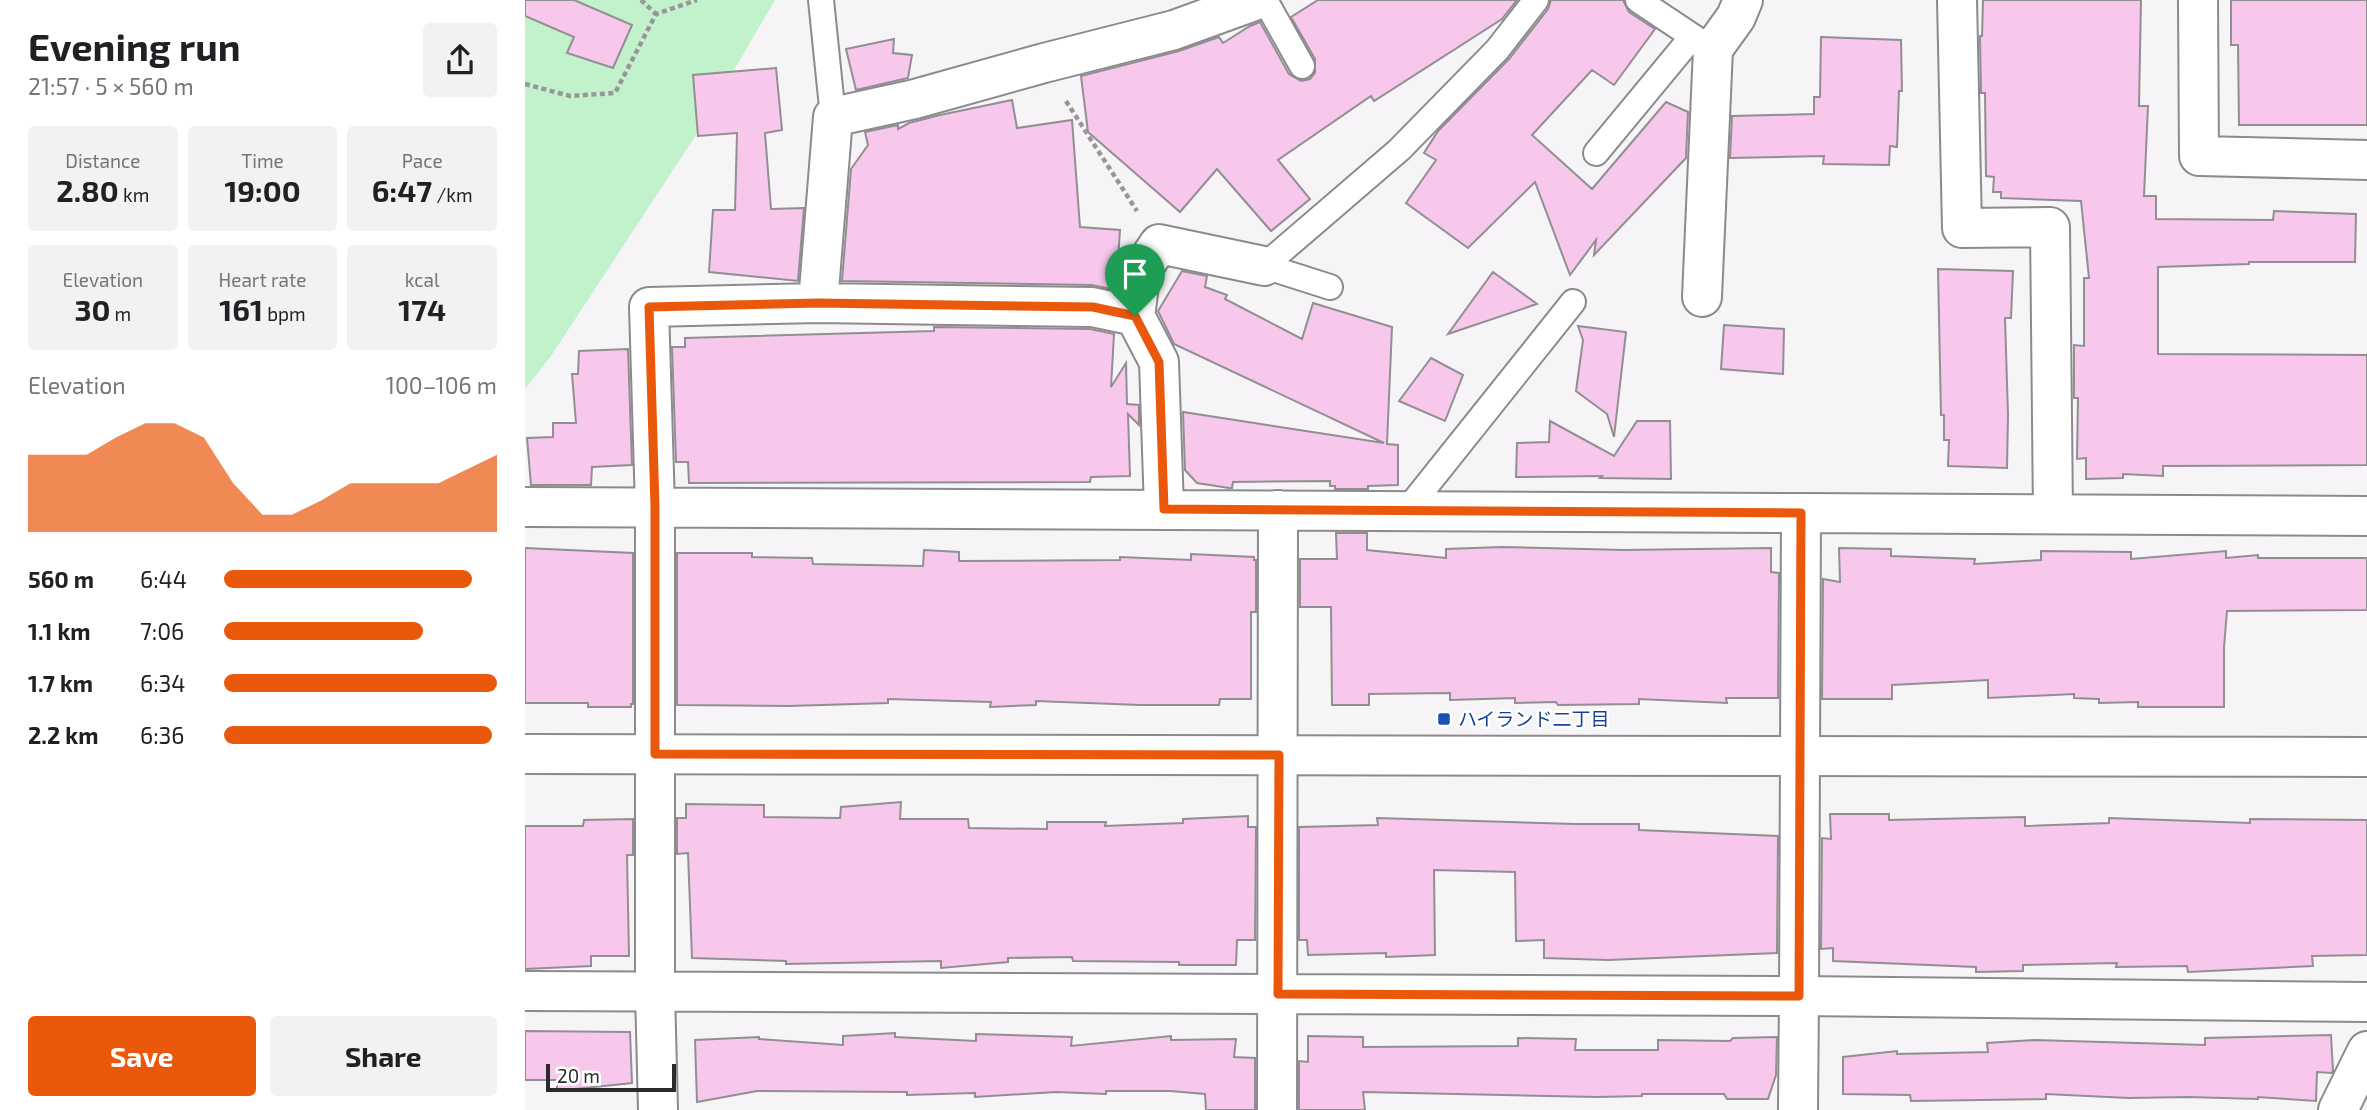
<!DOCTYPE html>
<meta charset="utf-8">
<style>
body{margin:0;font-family:"Exo 2","Noto Sans JP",sans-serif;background:#f2f2f2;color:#202124;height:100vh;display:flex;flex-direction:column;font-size:26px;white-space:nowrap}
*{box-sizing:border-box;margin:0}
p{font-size:23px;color:#757577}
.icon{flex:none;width:38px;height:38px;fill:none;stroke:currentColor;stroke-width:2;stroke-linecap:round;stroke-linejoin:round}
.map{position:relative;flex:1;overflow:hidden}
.details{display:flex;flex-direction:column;background:#fff;width:525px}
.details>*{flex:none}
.scale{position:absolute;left:21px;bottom:18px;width:130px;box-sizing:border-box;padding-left:7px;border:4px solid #2b2a2b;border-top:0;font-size:19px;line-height:24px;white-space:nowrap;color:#2b2a2b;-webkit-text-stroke:5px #fff;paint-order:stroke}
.pin{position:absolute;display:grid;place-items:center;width:60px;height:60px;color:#fff;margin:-72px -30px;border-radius:50% 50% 50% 0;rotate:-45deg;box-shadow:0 0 7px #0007}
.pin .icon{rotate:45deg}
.round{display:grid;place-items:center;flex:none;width:74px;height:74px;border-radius:7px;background:#f2f2f2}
.summary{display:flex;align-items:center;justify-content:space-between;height:119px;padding:0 28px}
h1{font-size:38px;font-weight:700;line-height:52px}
.figures{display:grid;grid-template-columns:repeat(3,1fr);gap:10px;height:119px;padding:7px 28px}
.figures div{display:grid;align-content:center;border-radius:7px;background:#f2f2f2;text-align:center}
.figures b{font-size:30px;font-weight:700}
.figures small{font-size:19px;font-weight:400}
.figures p{font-size:19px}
.chart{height:196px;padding:14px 28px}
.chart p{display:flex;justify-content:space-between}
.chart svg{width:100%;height:126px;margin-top:7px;fill:#ea580c;opacity:.7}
.button{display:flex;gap:14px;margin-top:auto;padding:14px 28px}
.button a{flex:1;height:80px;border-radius:7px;background:#ea580c;color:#fff;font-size:28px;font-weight:700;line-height:80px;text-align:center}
.button a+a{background:#f2f2f2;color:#202124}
ul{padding:0 28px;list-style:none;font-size:23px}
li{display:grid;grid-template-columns:112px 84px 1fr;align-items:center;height:52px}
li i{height:18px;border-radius:9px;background:#ea580c}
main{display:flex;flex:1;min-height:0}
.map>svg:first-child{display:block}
.green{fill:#c1f2cc}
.building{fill:#f7c7ec;stroke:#918f91;stroke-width:2}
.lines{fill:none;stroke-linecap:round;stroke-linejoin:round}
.service-casing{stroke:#8c8a8d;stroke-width:28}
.minor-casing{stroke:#8c8a8d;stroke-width:42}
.tertiary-casing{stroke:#8c8a8d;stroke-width:42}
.path{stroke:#989698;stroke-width:4.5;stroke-dasharray:5 3.5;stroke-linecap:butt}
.service{stroke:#fff;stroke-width:24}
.minor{stroke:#fff;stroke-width:38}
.tertiary{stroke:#fff;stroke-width:38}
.route-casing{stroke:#fff;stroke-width:14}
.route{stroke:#ea580c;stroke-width:9}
.transit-dot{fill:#1a4fb4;stroke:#fff;stroke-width:2.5}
.labels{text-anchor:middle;stroke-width:5;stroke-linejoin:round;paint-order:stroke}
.transit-label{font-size:19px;fill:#164399;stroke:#fff;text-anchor:start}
</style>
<main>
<section class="details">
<div class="summary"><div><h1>Evening run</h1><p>21:57 · 5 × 560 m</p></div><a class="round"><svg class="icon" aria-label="share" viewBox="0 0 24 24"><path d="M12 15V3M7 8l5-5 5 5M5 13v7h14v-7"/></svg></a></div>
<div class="figures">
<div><p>Distance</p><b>2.80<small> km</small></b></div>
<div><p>Time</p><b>19:00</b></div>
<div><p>Pace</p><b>6:47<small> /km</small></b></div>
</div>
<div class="figures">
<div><p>Elevation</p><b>30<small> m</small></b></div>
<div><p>Heart rate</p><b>161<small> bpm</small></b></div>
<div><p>kcal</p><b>174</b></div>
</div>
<div class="chart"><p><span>Elevation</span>100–106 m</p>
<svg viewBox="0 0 160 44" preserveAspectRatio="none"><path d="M0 44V17L10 17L20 17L30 11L40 6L50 6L60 11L70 27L80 38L90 38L100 33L110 27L120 27L130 27L140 27L150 22L160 17V44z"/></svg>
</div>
<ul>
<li><b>560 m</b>6:44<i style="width:91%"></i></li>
<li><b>1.1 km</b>7:06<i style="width:73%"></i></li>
<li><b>1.7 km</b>6:34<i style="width:100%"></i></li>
<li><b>2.2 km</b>6:36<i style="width:98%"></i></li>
</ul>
<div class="button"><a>Save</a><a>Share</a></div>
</section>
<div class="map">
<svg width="1842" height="1110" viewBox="0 0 1842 1110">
<rect width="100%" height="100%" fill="#f6f4f7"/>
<!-- green -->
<path class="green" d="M0,0h250l-79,135 -145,221 -26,33z"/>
<!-- building -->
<path class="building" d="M0,0h49l58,25 -19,43 -46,-15 7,-16 -49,-21z
M793,0h199l-15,19 -128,82 -3,-5 -93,64 32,39 -39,32 -54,-62 -37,43 -92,-80 -7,-56 98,-25 40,-14 4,6 27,-17 10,-4 29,52 12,7 9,-2 5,-6v-14l-24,-42z
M1026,0h72l6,12 26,17 -41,56 -22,-15 -60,65 60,54 74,-87 22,10 -2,46 -92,97 2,-15 -26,35 -35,-93 -67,66 -62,-45 30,-43 -12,-7 14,-22 71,-72 39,-50z
M1458,0h158l-2,106h9l-4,90h12v23l117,1 1,-9 82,3 -1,48h-106v2l-91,3v87l209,1v110l-204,1v10l-40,-2v4l-37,1v-21l-9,1 1,-61h-4v-53l10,1v-68h5l-8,-77 -80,-3v-6h-8l1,-15 -8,-1 -1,-83h-4l-1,-57h2z
M1706,0h136v125h-128l-1,-80h-7z
M1296,37l80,3 1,51h-3l-2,56 -7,-1 -1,19 -66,-1 1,-8 -94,2 2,-42 82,-2v-17h6z
M369,39l-1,14 19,2 -4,23 -52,12 -10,-41z
M251,68l6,62 -17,3 6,76 33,-1 -6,73 -89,-9 4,-62h22l2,-77 -39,3 -5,-61z
M487,100l5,28 55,-8 8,107 40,3 -4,60 -24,-5 -250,-4 9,-112 17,-24 -3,-13 33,-7v4l11,-6 31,-8z
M1413,269l75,2 -2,47h-6l3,97 -1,53 -59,-2 1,-26h-5v-25h-3z
M657,271l25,5 -2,11 22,8 -2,4 77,40 11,-36 79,24 -5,117 11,1v40l-30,1v3h-33v-3h-5v-5l-97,1 -1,6h-3l-32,-5 -12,-13 -2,-58 201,31 -210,-99 -16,-33z
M968,272l44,32 -89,30z
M1199,325l60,4 -1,45 -62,-5z
M1053,326l48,6 -12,105 -7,-23 -31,-23 7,-51z
M409,327l156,2 24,5 -3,53 15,-24 1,41 12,1v20l-11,-11 2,62 -39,1 -1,5 -401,1 -1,-21h-12l-4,-115h13v-9l249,-7z
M103,349l4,116 -40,2 -1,18h-60l-4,-47 26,-1v-14h23l-4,-49h6l1,-23z
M906,358l32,17 -18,46 -46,-20z
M1025,421l64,35 23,-35h33l1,58 -71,-1 2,-2 -86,1 1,-34 32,-1z
M811,533h31v17l79,8v-9l56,-2 122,3 147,-2v24l8,1 -1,125h-52l1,5 -88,-4v5l-81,1 -2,-3 -41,1v-5l-65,2v-7l-81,1v11h-37l-1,-98h-31v-48h37z
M0,548l108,5v151h-2v3h-43v-4h-63z
M1314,548l52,1v7l84,3 -1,5 67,-4v-9l90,1v7l95,-8v7l32,-3v3h109v52l-140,1 -3,36v60h-86v-5l-39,1v-4l-25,-1v-4l-86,4v-18l-96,5v14h-70l1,-120 17,3z
M399,550l35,2v9l161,-1v-3l71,3v-6l63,3v3h2v52h-5v87h-31l-1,6h-79l-104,-4v4l-46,2 1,-5 -103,-3v4l-99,3 -112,-1v-152h75v4l60,1 1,6 110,2z
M376,802l-1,17h68l1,9 78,1v-7h59l-1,4 78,-3v-4l65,-3v11h8l-1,113h-18l-1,25h-57v-3l-106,-1 -1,-4 -64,1v4l-67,6v-7l-155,3v-3l-94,-3 -4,-105 -11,1v-36h9v-14l78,1v12l76,1 1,-11z
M1305,814h59v6l136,-3v9l84,-3v-5l141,5v-4l117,1v135l-55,1 1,10 -125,6 -1,-6 -71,1 1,-4 -94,2v6l-47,1v-5l-143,-6v-13l-12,1 1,-111 9,1z
M852,818l198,6h64v6l139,6 -1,117 -169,7 -64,-2v-18l-28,1 -1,-69 -81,-2 1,85 -49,2v-4l-78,2 -1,-15h-8v-113l79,-2z
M108,819v36h-6l2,101h-38v10l-66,3v-143h58l1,-6z
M0,1031l105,1 2,51 -75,8v-11h-32z
M370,1033v4l81,4v-7l96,3 -1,9 100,-10v4l65,-1 -2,18 21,1v52h-49l-1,-16 -35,-3h-64v3l-50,-2 -81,5v-4l-68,2v-3l-150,-1 -60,11 -2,-62 64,-3v2l84,6v-9z
M1806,1035l2,36 -1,2 -15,-1 -1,29 -58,-4v2l-70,-2 -59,1 -83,-4v5l-135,2 -1,-6 -67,-1v-37l54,-6v3l91,-2 -1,-9 47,-3 171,5v-7z
M783,1036l55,1v10l155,-1v-8l58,1 -1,11h83v-10l72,1 3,-3 44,-1 -1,38 -8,24h-41l-3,-5h-82v2l-45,1 -234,-5 2,18h-66v-49l9,1z"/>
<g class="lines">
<defs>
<path id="service" d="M296,0l12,117
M740,0l37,66
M1113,0l66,44
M1071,153l96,-116
M739,266l135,-116 98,-100 39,-50
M739,266l66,21
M882,510l166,-208"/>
<path id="minor" d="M1432,0l5,228 88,-1 3,287
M1673,0l1,156 168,4
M1177,297l11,-248 23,-32 7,-17
M293,303l15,-186 82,-18 129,-36 130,-33 83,-30
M610,316l6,-45 18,-27 105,22
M0,507l1276,6
M0,991l1274,5 2,-483 566,3
M133,1110l-3,-119v-484l-6,-200 169,-4 274,4 43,9 24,46 5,147
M752,1110l1,-600
M1273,1110l1,-114 568,6
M1813,1110l29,-59"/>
<path id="tertiary" d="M0,754l1842,3"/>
</defs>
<!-- service casing -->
<use href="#service" class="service-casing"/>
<!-- minor casing -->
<use href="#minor" class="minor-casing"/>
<!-- tertiary casing -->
<use href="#tertiary" class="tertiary-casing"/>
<!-- path -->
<path class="path" d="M116,0l15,14
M0,84l45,12 45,-3 41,-79 41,-14
M541,101l71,110"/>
<!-- service -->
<use href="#service" class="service"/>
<!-- minor -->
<use href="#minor" class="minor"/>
<!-- tertiary -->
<use href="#tertiary" class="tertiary"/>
</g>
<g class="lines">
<defs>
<path id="route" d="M293,303l275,4 42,9 24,46 5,147 637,4 -2,483 -521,-2 1,-239 -624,-1v-247l-6,-200z"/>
</defs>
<!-- route casing -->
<use href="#route" class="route-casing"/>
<!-- route -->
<use href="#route" class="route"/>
</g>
<!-- markers -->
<rect class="transit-dot" x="912" y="712" width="14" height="14" rx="3.5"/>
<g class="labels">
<!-- transit labels -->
<g class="transit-label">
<text x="933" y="726">ハイランド二丁目</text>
</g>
</g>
</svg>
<div class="scale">20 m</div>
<div class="pin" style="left:610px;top:316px;background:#1e9e55"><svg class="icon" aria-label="arrive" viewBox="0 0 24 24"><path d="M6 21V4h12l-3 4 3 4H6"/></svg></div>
</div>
</main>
